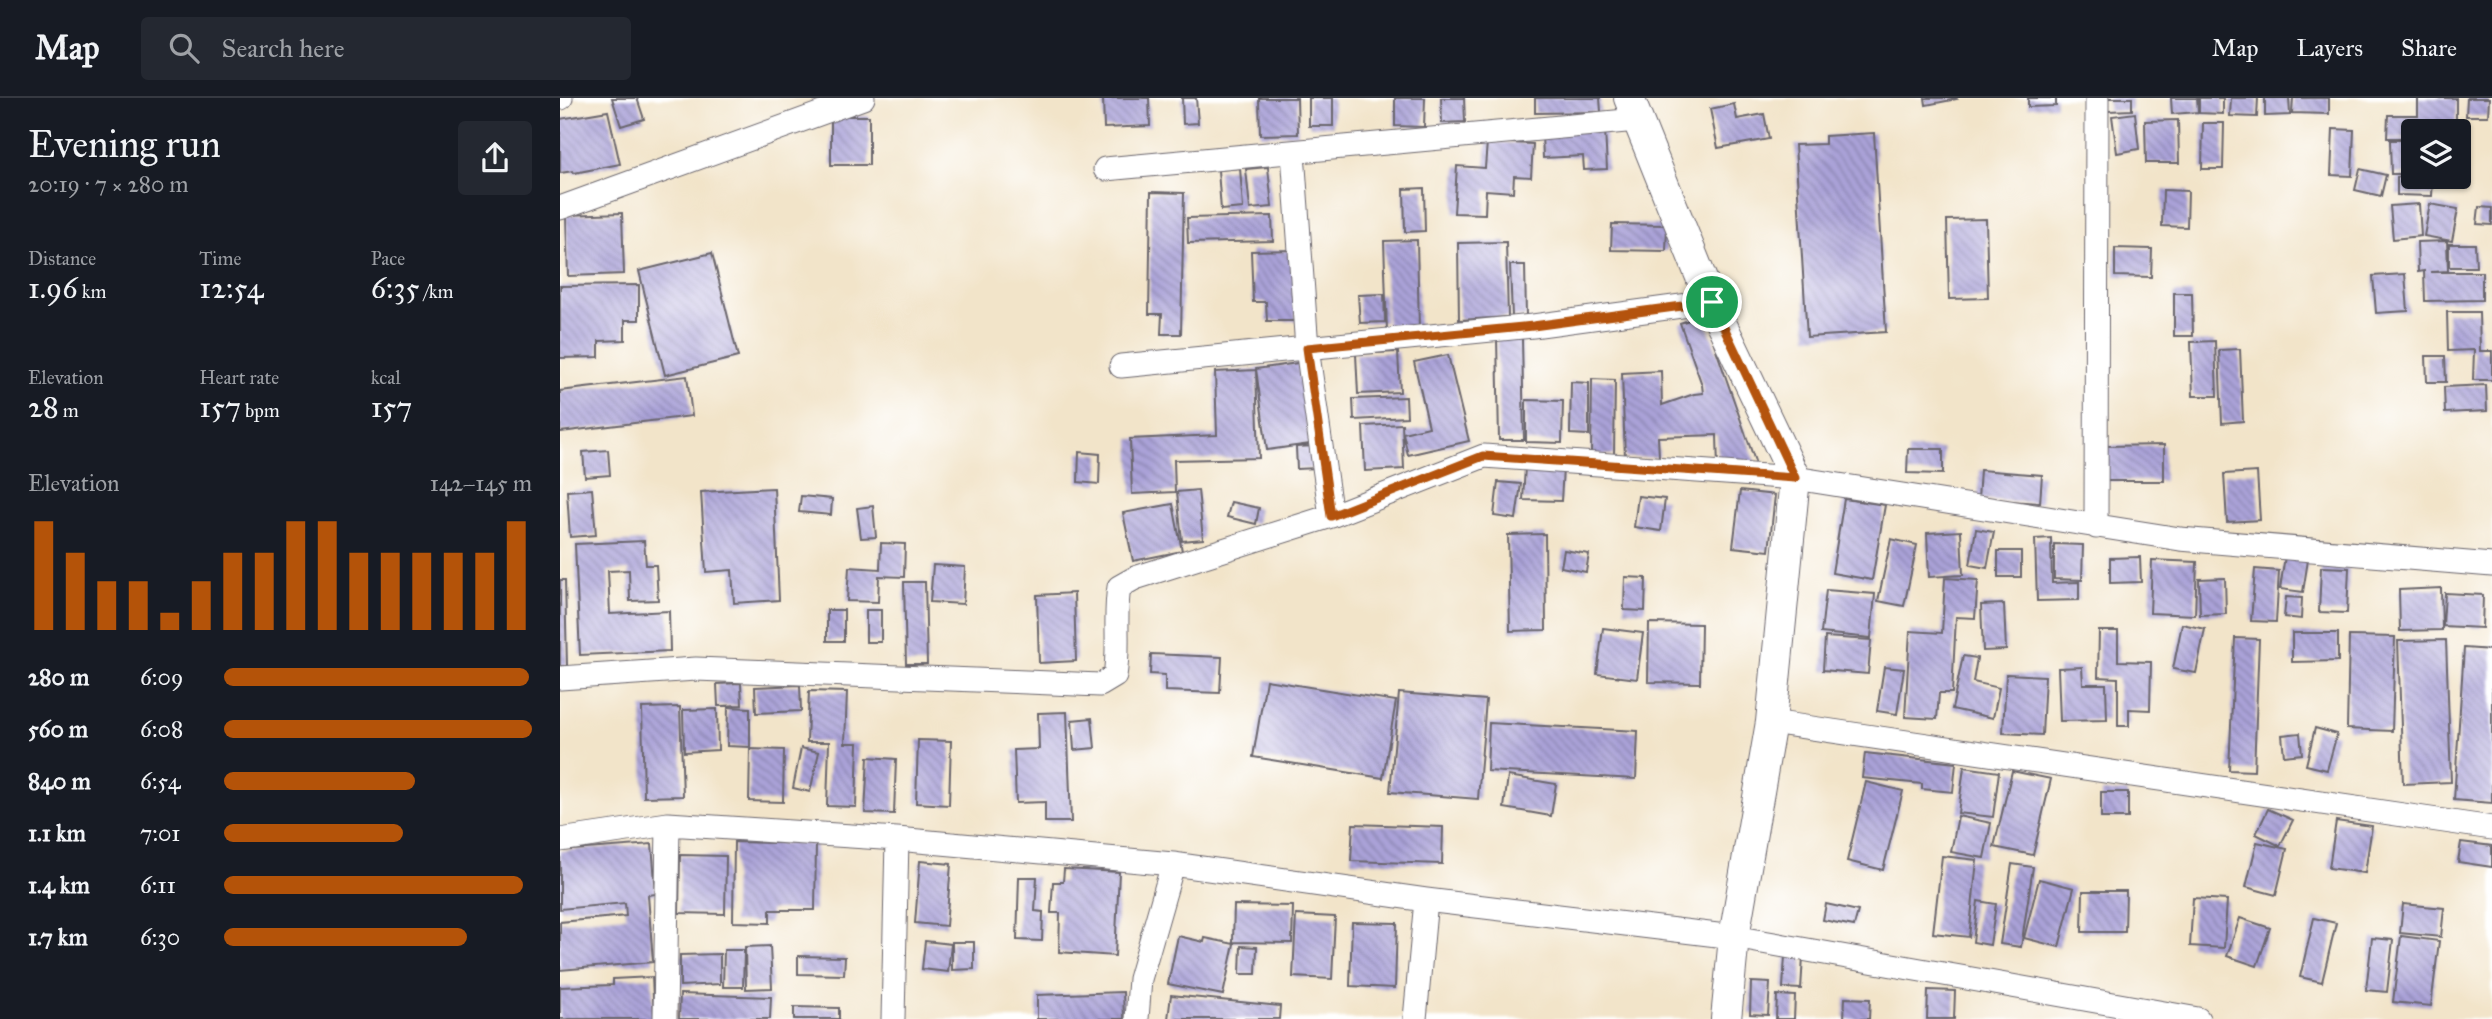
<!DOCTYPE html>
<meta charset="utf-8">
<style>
body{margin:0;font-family:"IM FELL Great Primer",serif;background:#242831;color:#f1f3f6;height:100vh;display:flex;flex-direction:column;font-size:26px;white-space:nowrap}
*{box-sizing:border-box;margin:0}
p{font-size:23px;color:#9ea1a6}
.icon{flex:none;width:38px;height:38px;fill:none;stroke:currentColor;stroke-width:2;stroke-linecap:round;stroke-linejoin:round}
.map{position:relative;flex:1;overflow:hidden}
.side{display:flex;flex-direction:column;background:#171b24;width:560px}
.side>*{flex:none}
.buttons{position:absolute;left:1841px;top:21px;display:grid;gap:14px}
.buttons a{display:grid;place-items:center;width:70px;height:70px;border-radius:7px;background:#171b24;box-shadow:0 2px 5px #0004;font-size:35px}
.pin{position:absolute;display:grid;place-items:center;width:60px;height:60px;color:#fff;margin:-30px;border:4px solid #fff;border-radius:50%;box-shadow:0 2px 7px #0007}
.round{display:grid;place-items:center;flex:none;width:74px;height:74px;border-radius:7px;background:#242831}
.overview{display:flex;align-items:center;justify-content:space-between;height:119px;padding:0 28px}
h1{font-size:38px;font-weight:600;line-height:52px}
.stats{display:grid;grid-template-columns:repeat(3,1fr);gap:10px;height:119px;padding:7px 28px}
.stats div{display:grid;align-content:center}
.stats b{font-size:30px;font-weight:600}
.stats small{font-size:19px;font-weight:400}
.stats p{font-size:19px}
.chart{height:196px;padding:14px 28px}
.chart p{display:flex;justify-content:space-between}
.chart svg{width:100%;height:126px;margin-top:7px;stroke:#b45309;stroke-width:6}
ul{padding:0 28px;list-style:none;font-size:23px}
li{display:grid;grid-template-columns:112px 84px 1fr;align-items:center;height:52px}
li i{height:18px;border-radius:9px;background:#b45309}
header{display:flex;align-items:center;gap:42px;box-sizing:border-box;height:98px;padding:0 35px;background:#171b24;border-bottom:2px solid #363941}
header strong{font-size:33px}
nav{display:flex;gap:38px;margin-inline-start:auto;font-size:24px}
.search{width:490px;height:63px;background:#242831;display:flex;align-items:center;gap:18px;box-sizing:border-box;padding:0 24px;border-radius:7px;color:#9ea1a6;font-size:26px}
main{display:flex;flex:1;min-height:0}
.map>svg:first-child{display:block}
.building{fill:url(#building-back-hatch)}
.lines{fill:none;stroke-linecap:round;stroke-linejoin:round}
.minor-casing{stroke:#6b666d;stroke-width:25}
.tertiary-casing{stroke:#6b666d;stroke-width:32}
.minor{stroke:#fff;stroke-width:23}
.tertiary{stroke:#fff;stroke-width:30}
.route-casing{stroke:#fff;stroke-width:14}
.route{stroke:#b45309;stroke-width:9}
</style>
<header>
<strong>Map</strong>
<div class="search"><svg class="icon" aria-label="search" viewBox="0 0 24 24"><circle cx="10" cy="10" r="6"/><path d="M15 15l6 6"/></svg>Search here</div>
<nav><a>Map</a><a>Layers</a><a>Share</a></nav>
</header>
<main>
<section class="side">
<div class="overview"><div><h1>Evening run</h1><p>20:19 · 7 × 280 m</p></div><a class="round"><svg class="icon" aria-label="share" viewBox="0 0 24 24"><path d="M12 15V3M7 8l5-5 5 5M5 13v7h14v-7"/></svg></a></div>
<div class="stats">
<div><p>Distance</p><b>1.96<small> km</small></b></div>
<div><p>Time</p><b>12:54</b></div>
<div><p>Pace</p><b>6:35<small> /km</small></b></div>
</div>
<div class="stats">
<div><p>Elevation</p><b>28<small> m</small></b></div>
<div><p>Heart rate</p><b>157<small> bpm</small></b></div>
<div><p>kcal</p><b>157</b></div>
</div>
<div class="chart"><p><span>Elevation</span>142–145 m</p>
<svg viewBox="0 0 160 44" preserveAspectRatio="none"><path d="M5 44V6M15 44V17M25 44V27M35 44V27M45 44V38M55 44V27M65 44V17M75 44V17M85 44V6M95 44V6M105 44V17M115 44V17M125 44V17M135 44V17M145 44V17M155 44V6"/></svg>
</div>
<ul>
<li><b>280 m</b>6:09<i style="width:99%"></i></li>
<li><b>560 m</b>6:08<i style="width:100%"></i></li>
<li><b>840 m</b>6:54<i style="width:62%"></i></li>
<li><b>1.1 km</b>7:01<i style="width:58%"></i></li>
<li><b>1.4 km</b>6:11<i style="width:97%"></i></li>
<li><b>1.7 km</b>6:30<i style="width:79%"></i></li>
</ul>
</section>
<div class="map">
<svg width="1932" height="921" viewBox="0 0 1932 921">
<defs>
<pattern id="building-back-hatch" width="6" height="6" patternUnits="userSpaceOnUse" patternTransform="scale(1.75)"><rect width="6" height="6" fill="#aaa2d8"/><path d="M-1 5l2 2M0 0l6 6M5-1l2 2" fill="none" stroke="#8a84b0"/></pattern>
</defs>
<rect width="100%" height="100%" fill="#fff"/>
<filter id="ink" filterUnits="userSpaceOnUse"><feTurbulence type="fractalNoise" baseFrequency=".0143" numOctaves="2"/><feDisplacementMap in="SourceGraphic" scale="14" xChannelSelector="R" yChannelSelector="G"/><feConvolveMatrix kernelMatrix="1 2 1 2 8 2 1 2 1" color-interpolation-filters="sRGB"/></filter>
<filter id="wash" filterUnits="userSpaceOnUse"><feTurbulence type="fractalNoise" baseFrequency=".00686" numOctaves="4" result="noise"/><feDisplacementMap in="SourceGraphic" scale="28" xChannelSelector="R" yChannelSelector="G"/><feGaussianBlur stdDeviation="1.57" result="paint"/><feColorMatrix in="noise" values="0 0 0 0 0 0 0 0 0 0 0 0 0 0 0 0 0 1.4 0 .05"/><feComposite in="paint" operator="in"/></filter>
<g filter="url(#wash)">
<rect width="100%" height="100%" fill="#f2e4c9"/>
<g id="blocks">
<!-- building -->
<path class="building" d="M52,0h25l7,21 -23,7z
M543,0h46l1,28 -46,2z
M622,0h14l2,25 -15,1z
M699,0h38l1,36 -38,1z
M749,0h24v28h-24z
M835,0h30l-1,29 -29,-1z
M881,0h23l1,24 -23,1z
M975,0h65l1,14 -66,1z
M1365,0h31l1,1 -31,6z
M1468,0h28v8l-28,1z
M1548,0h24v12l-24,1z
M1611,0h26l1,14 -26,2z
M1639,0h24v16l-24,-1z
M1671,0h27l-1,19 -27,-1z
M1705,0h24l1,17 -25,1z
M1733,0h36v16l-37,-1z
M1858,0h38v28h-20v5h-23v7h-26l1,-23h30z
M1907,0h22l-1,18h-22z
M1174,6l3,15 27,-5 5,25 -51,9 -8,-39z
M48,13l12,53 -46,9 -1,-2 -13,2v-54z
M1575,15l4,36 -22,4 -5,-37z
M271,18h38v49h-38z
M1618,22l1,43h-33l-1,-42z
M1643,25h21l-1,46h-21z
M1045,31l2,40 -23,1 -1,-14 -40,2 -1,-26z
M1773,31l21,1 -2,46 -21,-1z
M1314,35l12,199 -79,5 -12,-192 30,-1v-8z
M1830,42h23v34h-22z
M927,44l46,2 -2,33 -17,-1 -1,16 -27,-2 -1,24 -31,-1 3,-47 28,2z
M708,69l4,40 -22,2 -4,-40z
M680,70l3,40 -22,2 -3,-40z
M1800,71l26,6 -5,21 -26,-6z
M1837,79l36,1 -1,18 -35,-1z
M864,90l1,43 -20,1 -1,-43z
M1603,92l25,1 -1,36 -25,-1z
M591,94l33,1 -3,141h-20l1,-20h-13z
M1859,106l2,32 -28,3 -3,-33z
M1870,106l28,5 -6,32 -28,-5z
M1919,109l13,1v17l-15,-1z
M62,115l2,61 -56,2 -2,-61z
M712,118l1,25 -85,2 -1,-25z
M1426,121l2,79 -39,1 -2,-79z
M1052,126l55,1 -1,26 -55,-1z
M857,142l2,90 -32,1 -3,-90z
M1887,143l1,30 -17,1h51v28l-57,1 -1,-30 -6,1 -1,-30z
M946,144l2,75 -49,3 -1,-77z
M1889,146h26l1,23h-27z
M1555,150l37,1 -1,28 -36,-1z
M735,152l1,71h-29l-1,-19h-13l-2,-51z
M152,155l26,104 -73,18 -26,-104z
M950,167h15l1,52h-14z
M1845,176l3,37 -32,2 -3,-37z
M79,187v35h-14v20l-26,1v16l-39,1v-72z
M1614,195h18l1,43h-19z
M824,196l1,28 -25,1 -2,-28z
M1887,214h32l1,39h12v29h-19l1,-30 -26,1z
M1144,217l53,152 -39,2 -1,-34 -59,2 1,20 -34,1 -3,-85 39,-2 1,34 32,-11 9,-1 -1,-8 -22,-62z
M937,240h25l2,102h-25z
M1655,243l2,55h-24l-2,-54z
M1680,251l3,72 -21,2 -3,-73z
M838,254l2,40 -42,2 -2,-40z
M888,257l21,86 -61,14 -5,-22 26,-6 -15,-65z
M1866,258h19l1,26h-19z
M738,265l12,81 -43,6 -11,-81z
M696,272l3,88 -85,2 1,32 -43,2 -2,-55 87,-4 -2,-63z
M127,278l5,40 -132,16v-41z
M1032,281l23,1 -1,75h-23z
M1011,284l18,1v52l-19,-1z
M1926,287l1,26 -42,2 -1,-26z
M846,299l1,20 -53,3 -1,-21z
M966,302l37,1 -1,42 -36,-1z
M842,326l2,45 -39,2 -2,-45z
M1604,347v36h-58l-1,-35z
M756,348l1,22 -20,1 -1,-22z
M1348,351h35v25l-36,-1z
M48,352l2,25 -25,2 -2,-25z
M519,354l21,2 -1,30 -21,-2z
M965,369l38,1 -2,33 -38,-1z
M1420,372l62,5 -2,28 -62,-4z
M1697,374l3,48 -33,2 -3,-48z
M938,384l23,2 -5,35 -22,-3z
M214,390l5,112 -45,3 -2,-33 -26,2 -5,-80z
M32,391l4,46 -26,2 -3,-46z
M638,392l5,49 -21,2 -5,-49z
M1180,393l35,4 -6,56 -36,-4z
M241,398l31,3 -1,16 -32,-3z
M1078,398l27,3 -4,32 -27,-4z
M1284,401l41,6 -13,75 -40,-7z
M671,404l28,6 -3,16 -29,-7z
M613,406l9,47 -49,10 -10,-48z
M313,408l3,31 -15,1 -4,-30z
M1416,431l18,3 -7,36 -17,-3z
M1401,433l2,44 -34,2 -2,-44z
M985,436l1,96 -36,1 -2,-96z
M1491,440l1,45 27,-1v18l-42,1 -2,-62z
M1331,441l26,6 -13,61 -26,-5z
M84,443l2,24h10l2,35 -28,1 -1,-31 -21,1 2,43 59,-3 1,40 -90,4 -5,-111z
M321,445l24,1 -1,33 -25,-1 -1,26 -31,-1 2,-34 31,2z
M1494,446l29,1 -1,35 -28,-1z
M1004,452l25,4 -3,18 -25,-5z
M1438,453h23v26h-23z
M1725,458l23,4 -5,32 -23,-3z
M1580,459l1,25 -31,1v-25z
M1592,462l45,2 -2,53 -45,-2z
M373,467l32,2 -2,37 -33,-2z
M1761,469l28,1 -2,45 -28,-1z
M1695,471l24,2 -3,51 -25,-1z
M1065,479l21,1 -1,33 -21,-1z
M1385,480l33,2 -3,38 -19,-1 -4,76h-13l-2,26 -32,-2 5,-86 32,2z
M1665,480l1,36 -26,1 -1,-36z
M0,482h5l2,86h-7z
M344,484h21l2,82h-21z
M1881,490l1,42 -42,1 -1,-41z
M1266,492l49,4 -4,44 -50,-5z
M514,495l2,68 -37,2 -2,-68z
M1885,495l38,2 -1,33 -39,-2z
M1726,499l16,1 -1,21 -17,-2z
M1444,506l2,46 -23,1 -2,-46z
M267,512h17v31h-17z
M306,512h15v32h-15z
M1089,525l52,1 -1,59 -52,-1z
M1622,526l23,5 -9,44 -23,-4z
M1043,530l40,5 -6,46 -40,-5z
M1539,533h19v30l33,1 -1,48 -21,-1v17h-11v-48l-20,-1z
M1732,535h46v28l-46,1z
M1789,538l46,1 -3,94 -45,-2z
M1265,539l46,3 -3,34 -45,-4z
M1675,540l24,1 -5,132 -25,-1z
M1886,542l5,142 -48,2 -5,-143z
M1904,550l28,2v153l-38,-3z
M591,556l71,3 -2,36 -55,-2v-16l-15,-1z
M1403,558l14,2 -4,24 26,6 -6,30 -41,-9z
M1324,569l20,2 -7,45 -20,-3z
M1522,569l1,17h23l1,36 -47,1 -2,-53z
M1446,576l39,2 -3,59 -39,-2z
M706,582l130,21 -13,77 -130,-21z
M181,585l1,22 -24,1 -1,-22z
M240,587l1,26 -45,2 -1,-26z
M249,593l38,1 -2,51h13l-2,64 -29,-1 2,-64h-22z
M839,595l87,7 -8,99 -88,-7z
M120,609l3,89 -39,1 -2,-89z
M168,609l22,1v39l-23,-1z
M157,611l1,41 -34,2 -1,-42z
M507,614l4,110h-26v-20l-29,1 -2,-53 25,-1 -1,-36z
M532,620l3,30 -21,2 -2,-30z
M929,625l149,8 -2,48 -149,-8z
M1755,630l22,6 -10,36 -21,-5z
M1740,635l2,21 -18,2 -2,-21z
M358,642l33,1 -2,64 -33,-2z
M241,650l18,4 -9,40 -17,-4z
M190,651l34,1 -1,52 -34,-1z
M1305,655l91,10 -3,29 -31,-3v-5l-60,-6z
M308,659l28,2 -2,55 -29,-1z
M1404,669l35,5 -6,45 -35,-4z
M1452,673l39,8 -18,76 -39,-8z
M948,678l48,8 -5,32 -47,-8z
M1306,684l37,9 -20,79 -36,-9z
M1541,694h27v26h-27z
M1708,711l25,11 -13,26 -24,-12z
M1398,718l33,7 -7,35 -33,-6z
M1776,723l36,5 -7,47 -36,-5z
M793,726l90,3 -1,37 -91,-3z
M174,744l82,2 -1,66h-45v13l-37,-1z
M1697,744l30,7 -11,46 -30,-8z
M1901,744l31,4v21l-34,-5z
M92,746l4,50 -8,1 5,67 -93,8v-48l66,-6 -1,-13 -65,6v-58z
M120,757l46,1 -1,58 -46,-1z
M1382,758l35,4 -8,77 -36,-4z
M360,763l31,3 -5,62 -31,-3z
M1452,766l21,3 -12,80 -21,-3z
M504,771l55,3 -4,84 -56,-4 1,-39h-9l2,-31h10z
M459,779h18l-2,34 8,1 -1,29 -25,-1z
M1479,781l35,9 -15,59 -35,-9z
M1523,793h43l-1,41h-43z
M1633,800l34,2 -3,48 -34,-2z
M1418,803l18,3 -6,41 -17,-3z
M1266,806l32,7 -4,15 -31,-6z
M1843,806l41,4 -3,29 -41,-4z
M674,807l59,1 -1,37 -59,-1z
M736,817l39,2 -3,62 -39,-2z
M1680,820l30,10 -13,38 -30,-10z
M1754,820l22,5 -14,59 -22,-5z
M792,824l45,1 -2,65 -45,-2z
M618,838l26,6 1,-4 29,6 -11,51 -55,-11z
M1841,838l38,5 -8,65 -38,-4z
M1812,840l21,2 -6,52 -21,-2z
M365,843l26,3 -3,28 -26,-3z
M392,844h22v27l-22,1z
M210,848l2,42 -26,1 -1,-42z
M681,848l16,1 -1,27h-16z
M164,852h20l-1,37h-20z
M160,856v30l-40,2v-31z
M238,858l47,1 -1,18 -46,-1z
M1225,858l18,1 -2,32 -18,-1z
M92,879l2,42h-94v-32l53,-2v-6z
M1191,884l19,1 -2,32 -18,-1z
M1368,892l27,1 -1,28h-27z
M563,894l1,27h-87v-24z
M120,896l91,3 -1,22h-91z
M611,897l109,11 -1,13h-111z
M1217,897l18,1 -1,23h-18z
M1285,900l25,1 -1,20h-25z
M234,909l45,1v11h-45z"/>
</g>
</g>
<g filter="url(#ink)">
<use href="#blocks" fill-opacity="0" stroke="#6b666d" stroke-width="2"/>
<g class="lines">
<defs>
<path id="minor" d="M0,0h1
M733,55l14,195 24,168
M545,71l532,-49
M0,110l303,-110
M561,268l412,-40 178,-24
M1536,429l1,-429
M0,580l136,-9 404,16 15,-9c5,-30 -1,-59 4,-89l16,-9 196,-62 153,-60 311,22 385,61 312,26
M1211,624l721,106
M0,742l108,-16 229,15 276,25 253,36 308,37 464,82
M105,921l3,-195
M333,921l4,-180
M577,921l3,-40 33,-115
M855,921l11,-119"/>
<path id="tertiary" d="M1069,0l82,204 84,176 -24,244 -37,215 -8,82"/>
</defs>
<!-- minor casing -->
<use href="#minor" class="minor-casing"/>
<!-- tertiary casing -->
<use href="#tertiary" class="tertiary-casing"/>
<!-- minor -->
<use href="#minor" class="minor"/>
<!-- tertiary -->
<use href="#tertiary" class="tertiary"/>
</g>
</g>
<g class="lines" filter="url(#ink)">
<defs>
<path id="route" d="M1152,204l83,176 -312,-22 -152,60 -24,-168 226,-22z"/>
</defs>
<!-- route casing -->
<use href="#route" class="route-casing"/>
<!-- route -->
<use href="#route" class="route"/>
</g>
</svg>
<div class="buttons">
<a><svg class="icon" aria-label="layers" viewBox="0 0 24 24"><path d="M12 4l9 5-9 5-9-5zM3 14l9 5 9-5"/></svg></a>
</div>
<div class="pin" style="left:1152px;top:204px;background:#1e9e55"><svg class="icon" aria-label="arrive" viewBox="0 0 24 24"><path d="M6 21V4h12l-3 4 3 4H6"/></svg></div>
</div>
</main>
